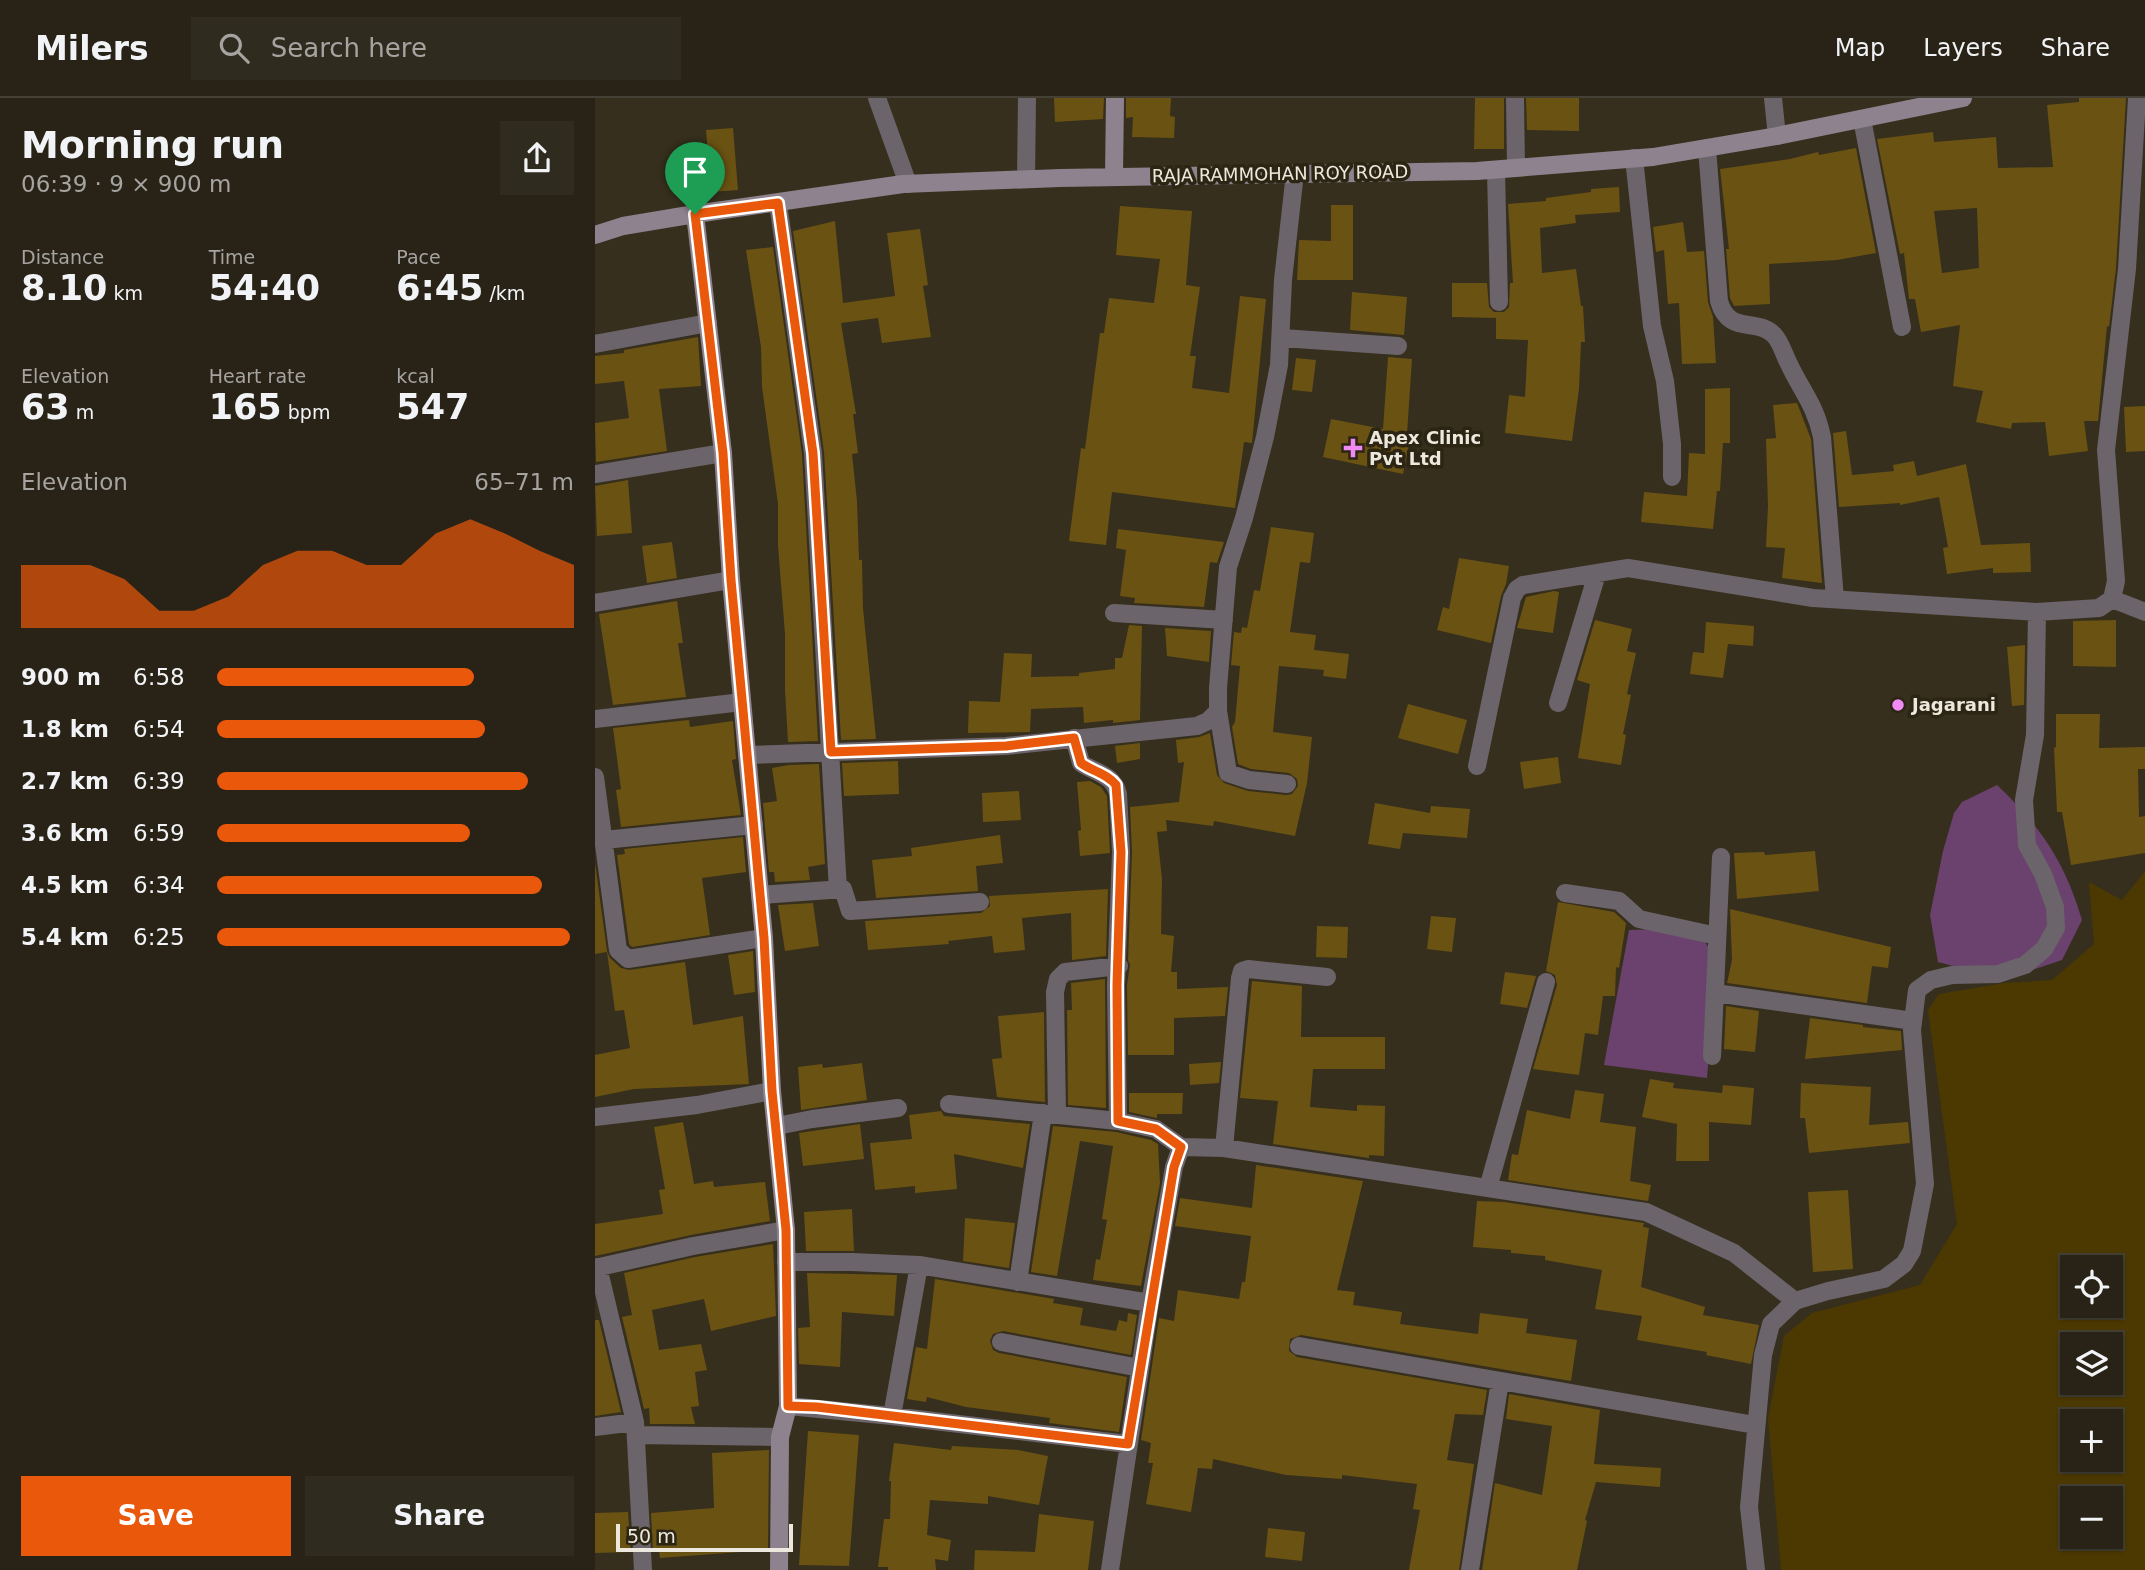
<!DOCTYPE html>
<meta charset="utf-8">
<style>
body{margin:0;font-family:"DejaVu Sans",sans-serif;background:#302b1f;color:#f1f3f6;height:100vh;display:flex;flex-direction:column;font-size:26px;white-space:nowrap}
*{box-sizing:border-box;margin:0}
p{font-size:23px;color:#a5a4a1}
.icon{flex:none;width:38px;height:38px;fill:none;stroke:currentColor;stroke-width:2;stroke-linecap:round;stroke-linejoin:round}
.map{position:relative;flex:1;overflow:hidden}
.side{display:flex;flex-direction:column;background:#282316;width:595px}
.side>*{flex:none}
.tools{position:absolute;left:1465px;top:1157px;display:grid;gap:14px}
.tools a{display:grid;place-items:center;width:63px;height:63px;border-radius:0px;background:#282316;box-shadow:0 2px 5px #0004,0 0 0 2px #444035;font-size:35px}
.scale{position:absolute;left:21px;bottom:18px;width:177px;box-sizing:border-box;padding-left:7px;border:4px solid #ede8dd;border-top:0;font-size:19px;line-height:24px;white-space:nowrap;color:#ede8dd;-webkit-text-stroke:5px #2c2514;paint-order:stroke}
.pin{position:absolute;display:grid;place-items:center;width:60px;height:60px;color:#fff;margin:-72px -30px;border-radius:50% 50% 50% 0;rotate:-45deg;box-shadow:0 0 7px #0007}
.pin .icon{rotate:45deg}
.round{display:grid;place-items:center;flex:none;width:74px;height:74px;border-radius:0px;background:#302b1f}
.headline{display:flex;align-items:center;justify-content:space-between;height:119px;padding:0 21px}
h1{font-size:38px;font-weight:800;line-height:52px}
.stats{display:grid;grid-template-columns:repeat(3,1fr);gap:10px;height:119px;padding:7px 21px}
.stats div{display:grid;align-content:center}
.stats b{font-size:35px;font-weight:800}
.stats small{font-size:19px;font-weight:400}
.stats p{font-size:19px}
.chart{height:196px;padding:14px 21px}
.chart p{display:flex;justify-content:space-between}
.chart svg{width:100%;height:126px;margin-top:7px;fill:#ea580c;opacity:.7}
.primary-button{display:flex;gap:14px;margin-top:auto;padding:14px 21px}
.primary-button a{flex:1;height:80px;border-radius:0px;background:#ea580c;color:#fff;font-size:28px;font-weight:800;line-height:80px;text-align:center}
.primary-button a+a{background:#302b1f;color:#f1f3f6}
ul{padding:0 21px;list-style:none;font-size:23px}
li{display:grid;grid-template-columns:112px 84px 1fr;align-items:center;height:52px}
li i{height:18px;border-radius:9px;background:#ea580c}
header{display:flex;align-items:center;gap:42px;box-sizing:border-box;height:98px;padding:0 35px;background:#282316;border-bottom:2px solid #444035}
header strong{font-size:33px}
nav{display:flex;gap:38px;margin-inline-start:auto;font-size:24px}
.search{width:490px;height:63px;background:#302b1f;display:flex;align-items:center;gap:18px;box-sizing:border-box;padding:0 24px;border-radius:0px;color:#a5a4a1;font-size:26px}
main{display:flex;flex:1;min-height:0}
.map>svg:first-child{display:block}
.green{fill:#4c3901;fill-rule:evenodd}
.water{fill:#6b426d}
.building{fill:#6a5212;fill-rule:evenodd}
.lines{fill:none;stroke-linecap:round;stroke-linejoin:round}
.street{stroke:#6b646b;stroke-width:18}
.secondary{stroke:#8d828d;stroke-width:18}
.route-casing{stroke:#fff;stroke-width:14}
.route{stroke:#ea580c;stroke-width:9}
.poi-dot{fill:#f08bf5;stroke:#2c2514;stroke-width:2.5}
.labels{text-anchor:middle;stroke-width:7;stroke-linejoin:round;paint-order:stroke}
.street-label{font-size:18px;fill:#ede8dd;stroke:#2c2514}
.poi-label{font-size:18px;font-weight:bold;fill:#ede8dd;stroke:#2c2514;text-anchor:start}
</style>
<header>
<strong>Milers</strong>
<div class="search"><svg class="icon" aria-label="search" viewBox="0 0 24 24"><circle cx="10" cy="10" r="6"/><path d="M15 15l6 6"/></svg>Search here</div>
<nav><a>Map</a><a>Layers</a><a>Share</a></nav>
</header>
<main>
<section class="side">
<div class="headline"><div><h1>Morning run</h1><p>06:39 · 9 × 900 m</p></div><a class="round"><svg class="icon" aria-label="share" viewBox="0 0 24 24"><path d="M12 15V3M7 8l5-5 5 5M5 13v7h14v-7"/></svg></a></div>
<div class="stats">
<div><p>Distance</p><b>8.10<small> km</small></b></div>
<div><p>Time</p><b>54:40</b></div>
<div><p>Pace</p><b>6:45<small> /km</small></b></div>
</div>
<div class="stats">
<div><p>Elevation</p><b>63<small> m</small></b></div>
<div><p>Heart rate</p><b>165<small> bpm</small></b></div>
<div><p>kcal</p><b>547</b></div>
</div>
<div class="chart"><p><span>Elevation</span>65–71 m</p>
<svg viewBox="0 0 160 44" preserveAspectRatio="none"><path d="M0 44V22L10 22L20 22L30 27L40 38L50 38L60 33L70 22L80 17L90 17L100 22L110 22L120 11L130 6L140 11L150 17L160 22V44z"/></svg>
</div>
<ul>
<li><b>900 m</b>6:58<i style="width:72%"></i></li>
<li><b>1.8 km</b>6:54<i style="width:75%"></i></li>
<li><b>2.7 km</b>6:39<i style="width:87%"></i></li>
<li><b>3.6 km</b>6:59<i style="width:71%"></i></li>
<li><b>4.5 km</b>6:34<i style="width:91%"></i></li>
<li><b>5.4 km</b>6:25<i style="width:99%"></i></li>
</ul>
<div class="primary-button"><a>Save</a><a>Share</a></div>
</section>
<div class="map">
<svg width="1550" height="1472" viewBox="0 0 1550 1472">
<rect width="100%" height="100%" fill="#362f1d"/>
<!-- green -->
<path class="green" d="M1550,773v699h-364l-13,-152 16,-82 28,-23 108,-28 37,-61 -29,-214 11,-16 65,-11 48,-3 42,-36 -5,-62 33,18zM1477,1169h39v39h-39zM1477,1246h39v38h-39zM1477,1323h39v39h-39zM1477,1400h39v38h-39z"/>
<!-- water -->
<path class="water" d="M1402,687c44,42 68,77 85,135l-20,40 -42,14 -63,-7 -19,-5 -8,-47 13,-64 11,-38 8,-11z
M1099,830l16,21 5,28 -8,101 -103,-13 25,-135z"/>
<!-- building -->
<path class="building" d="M459,0h50l-1,21 -48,3z
M531,0h45l-1,18 5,1 -1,21 -42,-1 1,-20 -7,1z
M880,0h29v51h-30z
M931,0h53v33l-52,-1z
M1484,0h47l-10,170 -7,59 -2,-1 -9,95h-14l4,30 -39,5 -4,-34 -33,1 -1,6 -35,-7 7,-31 -30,-5 7,-61 -39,7 -6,-33h-6l-5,-46 -4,1 -23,-115 56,-7 1,10 62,-5 2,31 55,-1 -6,-62 32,-3zM1382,110l2,60 -37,5 -8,-62z
M138,30l5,62 -27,2 -5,-62z
M1261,50l20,105 -39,7 -68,4 1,40 -36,2 -4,-8 -4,-49h3l-9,-80 70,-10 28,-7 1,3z
M1024,89l1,25 -45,3 1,8 -36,5 2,45 34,-4 5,37h2l2,36h-4l-2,47 -7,52 -67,-8 4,-38 16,2 3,-57 -32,-1v-21l-44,-1v-34h35l2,24 5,5h10l5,-5 1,-24h3l-5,-79 38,-3v-3l45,-6v-3z
M736,107h22v75h-56l2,-40 32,1z
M525,108l72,5 -6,74 14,2 -10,69h6l-4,32 37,5 11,-97 26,3 -14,144 -8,-1 -9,66 -123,-16 -6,53 -37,-4 12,-93 4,1 15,-116h4l5,-35 45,5 6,-44 -44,-4z
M240,123l8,82 52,-7 -8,-63 33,-4 8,56 -5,1 8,51 -49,6 -4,-25 -37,5 15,91h-3l5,39 -6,1 5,47 2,59h3l1,48 13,131 -35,1 -17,-288 -31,-221z
M1088,124l4,30 17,-1 4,51 5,15 3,46 -34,1 -3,-61 -11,1 -4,-54 -8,2 -3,-25z
M178,149l29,207 16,287 -30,1 -3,-52v-56l-7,-88v-42l-16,-117 -1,-40 -15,-97z
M757,194l55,5 -3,38 -54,-5z
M103,239l3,49 -42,3 8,62 -71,11 -1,-39 34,-5 -5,-37 -29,3v-28l29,-3v-3z
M793,259l24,2 -5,75 4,1 -8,39 -80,-17 8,-38 52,10z
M701,260l20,2 -4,32 -20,-2z
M1135,290v55h-7l-3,48h-3l-4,38 -72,-7 3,-30 43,4 2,-43 16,1v-65z
M1202,305l14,36 11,144 -40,-5 3,-30 -19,-1 2,-41 -2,-67 10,-1 -3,-33z
M1550,308v45l-19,1 -2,-45z
M1251,333l6,44 42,-4 -1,-6 21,-4 3,15 49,-12 15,81 49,-2 1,29 -38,1v-5l-46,6 -4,-26 5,-1 -9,-50 -39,8v-2l-61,4 -6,-74z
M33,382l4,53 -35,3 -2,-50z
M676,429l43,6 -4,30 -10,-1 -10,70 26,3 -2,15 35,4 -3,25 -23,-3 1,-6 -45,-4 -6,66 39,5 -5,46 -12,53 -81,-15 -1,5 -47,-6 1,11 -10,1 5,47 -1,55 13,2 -3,36h6v17l51,-2 -3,29 -51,2v37h-46l-1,-70 3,-20 -2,-5 4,-108 -2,-45 49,-5 5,-40 -6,1 -2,-23 23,-3 11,-4 7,42 7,8 24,8 38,4 6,-1 6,-8 -1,-7 -8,-6 -38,-4 -13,-5 -6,-37 3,-5 5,-56 -9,-1 3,-33 7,1 1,-6 5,1 7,-38 6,1z
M523,431l106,13 -7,21 -7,-1 -6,45 -70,-4 1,-5 -15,-2 6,-46 -10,-2z
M77,444l5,36 -30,5 -5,-37z
M864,460l50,8 -3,18 -5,12 -10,47 -54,-13 6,-23 6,2z
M959,493l5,1 -6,41 -36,-5 9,-31z
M82,503l6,42h-5l8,54 -73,8 -14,-91z
M1000,522l37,9 -5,22 9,2 -9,41 4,1 -8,39 3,1 -5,30 -43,-7 12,-74 -13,-4z
M1521,522v47l-43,-1v-45z
M1111,524l48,4 -1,20 -25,-2 -5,34 -33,-4 3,-22 11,1z
M534,527l13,1 -2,94 -27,3v-3l-29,3 -1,-16 -52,2 -1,23 -62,1 1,-32 31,1 4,-49 28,1 -1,23 48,-1v-3l36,-4v-11h7z
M570,530l46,3 -2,31 -42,-6z
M1430,547l-1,60 -12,1 -5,-59z
M813,606l59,16 -9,34 -60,-16z
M1461,616h44l-1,34 46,-1v22h-7l1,48 6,-1v37l-74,12 -9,-53h-5l-3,-64 2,-1z
M94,622l1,7 43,-6 3,38 -4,1 9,55 -120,12 -5,-37 5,-1 -8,-61z
M545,645v16l-23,4 -2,-17z
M963,659l3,26 -37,6 -4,-27z
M303,663l1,33 -55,2 -2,-33z
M224,666l6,100 -17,3 2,13 -35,2 -1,-10h-5l-6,-69 14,-2 -5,-33 17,-3z
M495,683l11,6 6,9 3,57 -30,3 -2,-25 3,-1 -4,-48z
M424,693l2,29 -38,2 -1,-29z
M780,705l55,10 1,-7 39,3 -3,29 -64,-5 -3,16 -32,-5z
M405,737l3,28 -27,3 2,25 -102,7 -4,-38 40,-4 -1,-8z
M148,739l3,35 -44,6 8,57 -78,12 -3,-3 -12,-89 8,-1 -1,-5z
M1220,753l4,40 -82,8 -3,-46 30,-1 1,3z
M0,765l12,88 3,7 11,10 8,2 56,-8 8,63 50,-9 6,68 -115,5 -39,8v-42l35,-7 -6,-38 -9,1 -8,-59 -12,2z
M513,791l-2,67 -34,4 -1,-47 -49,5 3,32 -31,3 -2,-17 -44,5 1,3 -81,6 -3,-29 116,-8 9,-7 -1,-10z
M963,804l56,10 12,11 -7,45 -3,-1 -1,29h-12l-5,39 -13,-2 -6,42 -46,-6 24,-84 -2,-10 -9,-4z
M218,805l6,43 -34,5 -7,-46z
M1135,811l161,38 -3,21 -16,-2 -5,37 -140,-20 5,-23z
M836,818l25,2 -4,34 -25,-3z
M722,828l31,1 -1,31 -31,-1z
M158,853l2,41 -21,3 -6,-40z
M910,874l31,4 -9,32 -27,-4z
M510,881l1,129 -38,-3 -1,-95h5l-1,-27z
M657,883l50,5 -1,51h84v32h-72l-3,38 47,4v-6l28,1 -1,50 -15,-1v3l-96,-14 5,-43 -38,-3z
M1131,908l33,5 -4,41 -31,-3z
M449,914l1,90 -48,-5 -5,-38 10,-1 -4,-42z
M1215,920l53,7v2l38,4 1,19 -97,9z
M626,964l-2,21 -29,2 -1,-21z
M267,965l5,37 -66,10 -3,-43 24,-3 1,4z
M1055,981l24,4 -1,5 49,5 1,-8 31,3 -3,37 -42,-3v39h-33l1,-37 -35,-7z
M1206,985l70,4 -2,38 39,-3 2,21 -101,10 -4,-35h-5z
M980,992l29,4 -4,28 36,5 -6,54 21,4 -3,16 -140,-21 4,-26 6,1 9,-45 43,9z
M534,995h54l-1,21h-25v4l-28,-6z
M346,1013l3,5 86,8 -7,44 -69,-14 3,35 -42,4v-7l-40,4 -5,-47 42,-4 -3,-24z
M88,1024l11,62 19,-3 1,6 51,-5 5,39 -79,14 -96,21v-32l68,-10 -4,-24 6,-1 -11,-62z
M265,1026l4,35 -61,7 -4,-33z
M458,1028l63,6 35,8 7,4 2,39 -19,103 -48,-6 3,-21 4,1 7,-40 -5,-1 11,-73 -33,-5 -23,135 -26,-4z
M661,1067l107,16 -26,109 18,2 -2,13 49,7 -2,12 78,10 2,-21 48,6 -2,14 51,7 -6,41 -270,-46 -11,4 -1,12 8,6 190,33 -4,25 -28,-1 -8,46 27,4 -15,106h-50l11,-60 -7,-1 4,-25 -75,-9v4l-56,-4 -73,-16 -1,10 -14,-1 -7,44 -45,-8 7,-41h-5l3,-20 -10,-3 18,-122 15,3 4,-31 61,9 3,-17h3l6,-46 -76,-10 5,-28 72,10z
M1253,1092l5,79 -40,3 -5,-80z
M882,1103l27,1 140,21 -1,4 6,1 -8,59 64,20 -2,8 56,10 -8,39 -45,-9 1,-3 -70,-12 5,-24 -47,-7 7,-39 -57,-10v-4l-34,-3v-3l-38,-3z
M257,1111l2,42h-48l-2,-39z
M370,1120l50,5 -6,45 -46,-7z
M178,1146l3,72 -65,15 -7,-32 -52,11 7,40 42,-6 6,26 -12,2 4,34 -8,1 4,17h-45l-1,-16 -5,1 -22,-92 10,-2 -8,-42 71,-16z
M212,1175l90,2 -3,41 -52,-4 -2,55 -41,-3 -1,-36 12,-1z
M340,1181l119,20 -1,4 30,5 -3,17 36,6 3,-11 8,2 1,-9 9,2 -6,40 -128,-24 -10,3 -3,7 3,9 6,3 128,24 -8,55 -70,-9 1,-5 -84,-11 -39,-10 -1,5 -19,-3 9,-52 11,2z
M0,1222h4l22,92 -26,4z
M914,1296l91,16 -6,54 67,4 -1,19 -64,-5 -11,38 2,1 -10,49h-95l13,-87 47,12 10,-69 -46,-7z
M213,1333l51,4 -10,131 -50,-1z
M299,1345l57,7 1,-4 66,4 30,6 -9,49 -51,-9v8l-58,-4 -3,35 24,5 -3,21 -13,-2 1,11h-48v-3h-10l6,-48h6l1,-38h-2z
M174,1352l-1,100 -108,8 -1,-7h-6l-2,-38 63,-5 -2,-55z
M33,1414l3,40 -36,1v-40z
M444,1416l55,7 -6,49h-114l1,-20 60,2z
M673,1430l37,4 -3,29 -37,-4z"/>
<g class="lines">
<!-- street -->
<path class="street" d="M282,0l31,86
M920,0l1,70
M1178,0l4,38
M1267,21l40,208
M1112,50l12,153c10,35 38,16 55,34 7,7 10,20 15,29 13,28 26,40 33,73l13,162
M1039,60l18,168 13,55 7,63v33
M901,72l3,132
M431,81l1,-81
M183,105l35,250 25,437
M687,240l116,8
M0,246l113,-21
M0,376l128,-21
M1517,501l33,13
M0,505l136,-23
M519,515l110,7
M963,605l39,-129
M623,613l10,62 21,7 38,4
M0,621l147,-17
M479,640l7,25c15,10 33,12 37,31l3,58 -5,133 2,136
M152,657l259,-9 191,-20 11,-5 10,-10v-23l10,-121 16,-49 21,-81 14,-72 4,-85 12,-107
M882,668l35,-168 5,-9 6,-4 105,-17 185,30 224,14 62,-4 13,-9 4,-18 -10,-131 21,-181 10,-171
M0,679l23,173 10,9 136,-21
M9,742l150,-15
M970,795l54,8 20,18 78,17
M165,797l83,-6 7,22 130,-9
M1120,895l198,28
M1117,958l9,-199
M354,1006l169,17 38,8 25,18
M462,1016l-2,-122 3,-13 7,-7 54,-6
M0,1019l102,-12 75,-14
M182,1028l35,-7 86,-11
M629,1050l16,-170 2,-7 6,-2 79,8
M893,1090l58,-206
M191,1164h66l67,3
M0,1170l98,-22 93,-16
M423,1184l25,-169
M406,1244l139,26
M704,1248l456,79
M193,1308l104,10 236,28
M297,1318l27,-151 231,38
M40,1324l8,148
M0,1329l40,-5 -37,-155
M41,1337l144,2
M515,1472l40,-267 24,-136 7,-20 43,1 422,64 88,41 61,48
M875,1472l30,-189
M1161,1472l-7,-63 14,-152 8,-31 24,-23 33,-10 56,-12 20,-15 8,-13 13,-67 -13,-154 5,-40 14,-10 21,-5 46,-1 27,-9 19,-16 12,-21 -1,-21 -12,-33 -16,-29 -3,-45 11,-65 2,-123"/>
<!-- secondary -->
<path class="secondary" d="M519,78l1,-78
M100,116l28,239 8,127 33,358 8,153 14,139 2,176 -8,31 -1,133
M0,137l28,-9 72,-12 208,-30 157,-6 417,-7 176,-14 124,-21 186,-38"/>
</g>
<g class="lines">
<defs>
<path id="route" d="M183,105l35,250 18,299 175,-6 68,-8 7,25c11,8 27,11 35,22l5,67 -4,133 1,136 38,8 25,18 -7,20 -46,277 -311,-37 -29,-1 -2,-176 -14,-139 -8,-153 -33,-358 -8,-127 -28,-239z"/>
</defs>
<!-- route casing -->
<use href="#route" class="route-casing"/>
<!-- route -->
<use href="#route" class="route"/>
</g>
<!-- markers -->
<g class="poi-dot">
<path d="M754.5 339.5h7v7h7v7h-7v7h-7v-7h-7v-7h7z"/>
<circle cx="1303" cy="607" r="7"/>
</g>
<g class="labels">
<!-- street labels -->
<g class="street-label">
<text transform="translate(685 76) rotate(-1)" y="6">RAJA RAMMOHAN ROY ROAD</text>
</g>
<!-- poi labels -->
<g class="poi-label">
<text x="774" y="346">Apex Clinic<tspan x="774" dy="21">Pvt Ltd</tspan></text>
<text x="1317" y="613">Jagarani</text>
</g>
</g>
</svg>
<div class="tools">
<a><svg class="icon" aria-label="locate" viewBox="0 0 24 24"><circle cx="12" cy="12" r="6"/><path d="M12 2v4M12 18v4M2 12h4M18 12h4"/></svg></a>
<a><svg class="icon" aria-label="layers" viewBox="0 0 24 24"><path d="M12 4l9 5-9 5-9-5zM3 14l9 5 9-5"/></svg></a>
<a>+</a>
<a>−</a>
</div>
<div class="scale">50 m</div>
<div class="pin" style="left:100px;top:116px;background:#1e9e55"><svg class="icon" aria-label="arrive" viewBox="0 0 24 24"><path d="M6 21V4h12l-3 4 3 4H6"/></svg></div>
</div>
</main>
